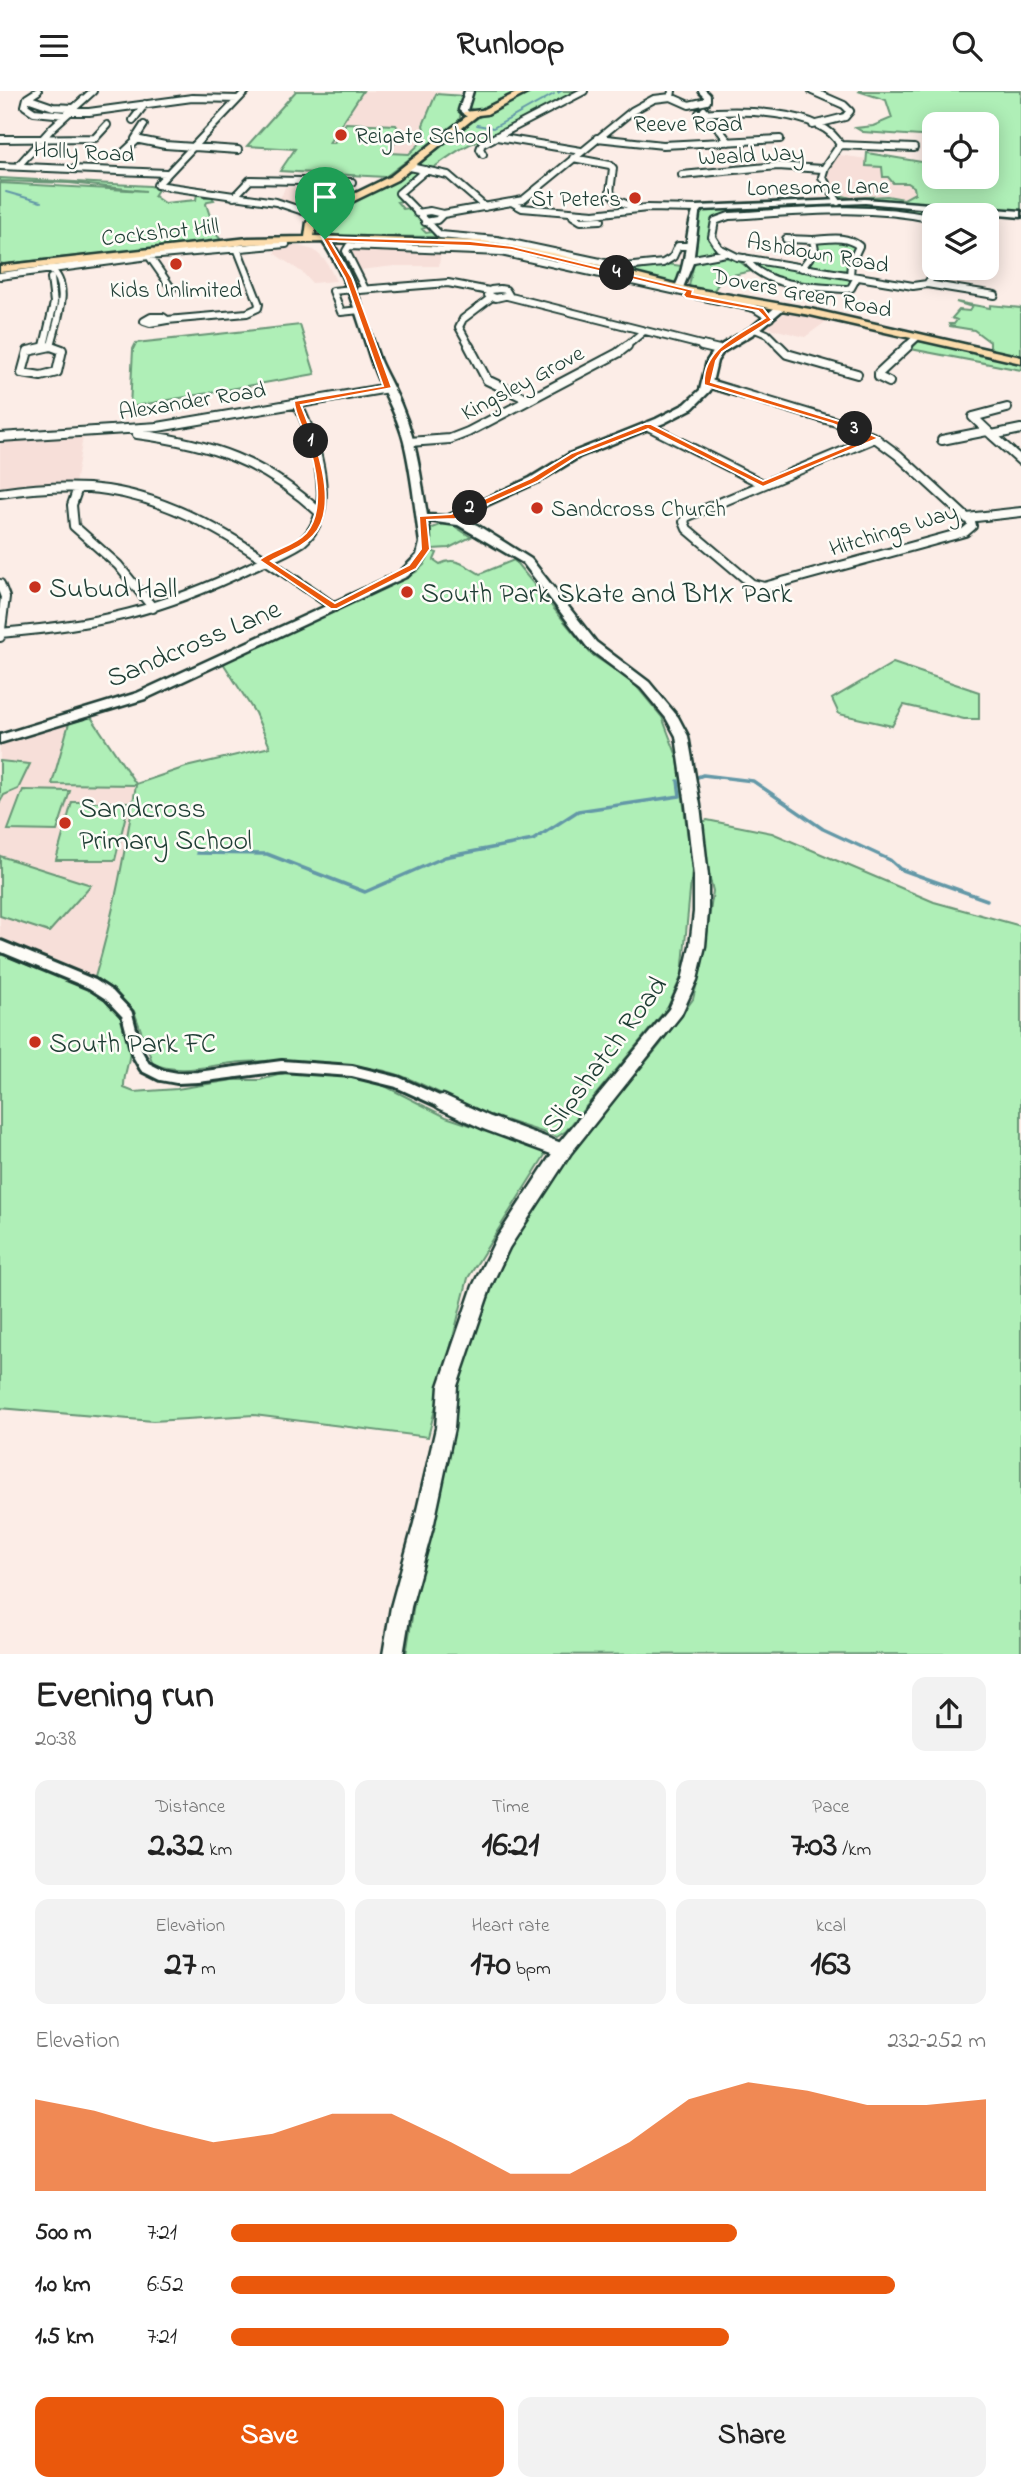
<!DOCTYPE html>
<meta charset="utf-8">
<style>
body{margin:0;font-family:"Indie Flower",sans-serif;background:#f2f2f2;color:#222;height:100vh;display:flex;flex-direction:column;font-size:26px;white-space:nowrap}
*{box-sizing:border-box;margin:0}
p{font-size:23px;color:#767676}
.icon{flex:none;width:38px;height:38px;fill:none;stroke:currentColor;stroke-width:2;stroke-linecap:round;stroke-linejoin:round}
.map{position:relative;height:1563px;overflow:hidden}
.side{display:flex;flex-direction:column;background:#fff;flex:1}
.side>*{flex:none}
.fabs{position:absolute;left:922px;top:21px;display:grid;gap:14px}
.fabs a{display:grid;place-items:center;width:77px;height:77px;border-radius:14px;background:#fff;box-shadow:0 4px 18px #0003;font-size:35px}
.pin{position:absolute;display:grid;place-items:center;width:60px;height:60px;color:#fff;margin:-72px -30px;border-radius:50% 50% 50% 0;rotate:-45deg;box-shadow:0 0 7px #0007}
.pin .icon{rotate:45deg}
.km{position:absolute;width:35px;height:35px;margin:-18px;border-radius:50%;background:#222;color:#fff;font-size:19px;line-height:35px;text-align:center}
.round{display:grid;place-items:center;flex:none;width:74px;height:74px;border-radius:14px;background:#f2f2f2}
.summary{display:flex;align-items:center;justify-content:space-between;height:119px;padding:0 35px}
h1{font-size:38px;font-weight:700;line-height:52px}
.stats{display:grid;grid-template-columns:repeat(3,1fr);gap:10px;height:119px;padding:7px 35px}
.stats div{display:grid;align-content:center;border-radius:14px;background:#f2f2f2;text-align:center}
.stats b{font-size:35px;font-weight:700}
.stats small{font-size:19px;font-weight:400}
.stats p{font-size:19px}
.chart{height:196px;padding:14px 35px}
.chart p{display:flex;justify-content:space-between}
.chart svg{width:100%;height:126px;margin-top:7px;fill:#ea580c;opacity:.7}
.cta{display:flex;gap:14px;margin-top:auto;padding:14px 35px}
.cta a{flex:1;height:80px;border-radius:14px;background:#ea580c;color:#fff;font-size:28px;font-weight:700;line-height:80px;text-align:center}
.cta a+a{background:#f2f2f2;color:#222}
ul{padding:0 35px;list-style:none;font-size:23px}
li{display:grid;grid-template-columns:112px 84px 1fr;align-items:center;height:52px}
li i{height:18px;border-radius:9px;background:#ea580c}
header{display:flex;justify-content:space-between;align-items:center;height:91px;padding:0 35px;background:#fff;font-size:32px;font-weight:700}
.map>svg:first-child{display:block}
.built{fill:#f7dfd9}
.green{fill:#afefb7;stroke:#679676;stroke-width:2}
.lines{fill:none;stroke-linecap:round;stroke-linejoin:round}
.stream-far1{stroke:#6498a7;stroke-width:2}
.stream{stroke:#6498a7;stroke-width:3.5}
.street-far3-casing{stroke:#1f3d34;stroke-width:10}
.street-far2-casing{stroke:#1f3d34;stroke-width:12}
.street-far1-casing{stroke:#1f3d34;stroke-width:16}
.street-casing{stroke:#1f3d34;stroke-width:19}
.secondary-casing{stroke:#1f3d34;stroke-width:5}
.primary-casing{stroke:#1f3d34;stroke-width:5}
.street-far3{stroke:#fdfcf7;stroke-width:6}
.street-far2{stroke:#fdfcf7;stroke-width:8}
.street-far1{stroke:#fdfcf7;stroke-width:10}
.street{stroke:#fdfcf7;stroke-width:14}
.secondary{fill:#fdfcf7;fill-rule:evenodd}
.primary{fill:#fcdcac;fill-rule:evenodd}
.route{fill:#ea580c;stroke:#fff;stroke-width:2;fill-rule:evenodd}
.poi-dot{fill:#c8321e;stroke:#fdfcf7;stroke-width:2.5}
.labels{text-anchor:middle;stroke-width:5;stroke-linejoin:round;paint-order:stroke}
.far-street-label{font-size:23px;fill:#1f3d34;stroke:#fdfcf7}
.far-poi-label{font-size:23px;fill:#1f3d34;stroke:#fdfcf7;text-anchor:start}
.poi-label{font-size:28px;fill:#1f3d34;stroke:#fdfcf7;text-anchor:start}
.street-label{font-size:28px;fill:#1f3d34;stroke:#fdfcf7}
</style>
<header><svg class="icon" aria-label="menu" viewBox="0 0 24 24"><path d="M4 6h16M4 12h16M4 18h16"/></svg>Runloop<svg class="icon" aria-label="search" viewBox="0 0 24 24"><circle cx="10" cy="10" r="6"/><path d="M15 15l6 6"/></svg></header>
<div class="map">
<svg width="1021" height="1564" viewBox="0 0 1021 1564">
<rect width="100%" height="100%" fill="#fcede7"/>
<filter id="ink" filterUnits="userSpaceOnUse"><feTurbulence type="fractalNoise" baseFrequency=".0143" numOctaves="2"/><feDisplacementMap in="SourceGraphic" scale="14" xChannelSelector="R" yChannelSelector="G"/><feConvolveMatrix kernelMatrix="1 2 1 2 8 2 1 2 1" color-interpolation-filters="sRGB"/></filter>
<g filter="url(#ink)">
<!-- built -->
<path class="built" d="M296,0h144l-1,7 -16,27 3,13 -27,30 -14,9 -105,-6 15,-22 -48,-3z
M867,62l47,34 1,6 -11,6 -17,-3 -36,2 -15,-4 -9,-13v-11l12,-15 28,4z
M285,96l39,1 15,5 -36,16 -26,-9 5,-5z
M275,155h23l16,4 12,11 10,20 -24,2 -9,-10 -28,-19z
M351,158l90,1 -2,16h-44l-35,4z
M788,220l40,9 -23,17 -40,-10z
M83,346l-8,47 -75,6v-50z
M69,632l-17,61 84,1 -13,77 -16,75 -12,40 -52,-17 -43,-20v-197z"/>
<!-- green -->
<path class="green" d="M296,0h67l-34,52h5l12,-20 50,2 2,3 -6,11 3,3 -5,11 19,1 17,-16 -3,-13 13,-31 28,2 -5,26 -74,55 -105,-6 15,-22 -48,-3z
M472,0h110l-90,47c-22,2 -41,17 -59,30l-12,-2 -1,-2c20,-18 40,-34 62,-49l-13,-7z
M858,0h163v122l-182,-15 -3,-4 15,4 36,-2 17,3 11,-6 -1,-6 -6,-4h-15l-5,-6h-5l-1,-10 -16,-1 1,-13 67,11v13h53v-53h-53v13l-71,-5 -7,-4 17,-2 19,-8 -6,-18z
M409,81h10l-22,18 6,11 -6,1 6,7 6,-1 18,19 -5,2 4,4 6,-1 3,5 -90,-1 -27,-3v-8l20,-17 44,-20z
M0,87l150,8 9,2 -5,8 10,7 32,-3 1,-7 5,1 1,3h9l2,3 -6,1 -2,3 10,30 6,7 -219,23 -3,-1v-80l146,8 -77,-8 -69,-2z
M860,111l103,11 -2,2h-35l-60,-8 -151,11 -4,4 -3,17 11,14 -27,3 7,-42 4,-5z
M836,148l19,7 -7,25 -40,-5 10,-17 -1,-7z
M724,166l15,4 13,10 -29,6 -11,16 -23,-7 5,-23z
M754,171l95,16 2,3 -3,5 -62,-5 -35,-16z
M667,173l15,2 -4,16 -7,2 -44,-12z
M956,211l34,6v-3l31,3v50l-31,-8v-8l-16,-12 -24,-4 -1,-2h5l3,-4 -5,-2 7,-8 10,1 3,-4z
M300,234l15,49 -185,33 3,-58 3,-6z
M919,250l102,20v9l-110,-21z
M448,431l23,15 -22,11 -17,1 -2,-20z
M431,460l6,2 -3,7 6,4c15,-8 26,2 40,10l34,-14 77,94 42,28 29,35 16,42 14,111 -10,105 -14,32 -102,124 -9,6c-28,-10 -59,-18 -86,-29 -32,-14 -61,-33 -95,-39 -43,-8 -89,-10 -134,-7 -31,2 -58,14 -89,2l-19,-53 -39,-34c19,-63 30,-127 41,-192l-84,-1 17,-61 22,-6 45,67 50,-17 84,-20 -15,-34 -32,-50 193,-91 8,-7z
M893,572l86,29v27h-15l-60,-14 -12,21 -53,-12 -7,-15z
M0,670l30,3 -12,25 -14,6 -4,7z
M23,699l47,1 -13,40 -49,-1z
M72,711h57l-14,58h-59z
M707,729l65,13 162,69 87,24v728l-615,1 11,-70 24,-89 15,-82 1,-34 37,-97 20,-46 42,-67 104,-125 33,-46 11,-44 9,-64 -7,-29 -5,-39z
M0,765l91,29 -42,47 -49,-16z
M0,860c42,28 120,27 130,89 3,16 -7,32 -6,48l10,4 43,-3 56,-9h27l29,-8 73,6 17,5 67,34 92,31 7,7 -77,123 -40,159 -174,-22 -101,6 -153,-13z"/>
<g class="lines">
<!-- stream-far1 -->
<path class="stream-far1" d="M558,2l3,-2
M477,34l16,3 61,-34
M6,101l35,10"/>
<!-- stream -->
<path class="stream" d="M695,687l8,-3 50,6 70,48 67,31 10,9 87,31
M197,762l70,1 98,38 80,-35 88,-17 45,-29 102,-15 -2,-15"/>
<defs>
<path id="street-far3" d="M38,0l-11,7 -2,8 9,6 31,3
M246,0l-89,94 119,17 42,14
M672,0l-1,6 18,8 18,-4v-5l-5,-5
M812,0l32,14 6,6 -5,6 -32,8
M27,7l26,9 20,1
M704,19l25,32
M68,21h21l103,-14 46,1
M699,22c34,-3 124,-5 141,32l-15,22 -3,10 16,25
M133,29l12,-16
M144,34l-9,14 30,6 73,5
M497,46l84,14
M597,47l66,7 117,-6
M0,48l95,-1 12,-13
M840,54l74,3
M122,63l15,-14
M483,63l-3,-5 2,-5 102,-53
M573,67l37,7 3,3 -3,24 7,8 18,8
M0,75l166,7
M18,75l35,-39 40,-36
M410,76l38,8 37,32
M426,79l-27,23 41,42 57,5 127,27 39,-4 10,-6 5,-11h14
M682,84l96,-9 44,3
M234,106l16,-17 102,2
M513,112l9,5 72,6 53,-6 51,1
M417,122l13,-2 13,3 -6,6 -12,2
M575,122l-2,3 8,5 20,-1
M443,123l80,-14 109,-89 22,-12 17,-2
M934,128c-69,-15 -136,-7 -205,-3l-14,5 -3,16 7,11 18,9 176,29 14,-2 11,-16
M786,148l27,1
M149,165l23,33
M745,167c19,30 70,29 102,31l4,-1 6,-11
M688,169l38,-7
M802,177l13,-18 -2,-10c17,-1 32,-5 46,6l-8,17 -1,13
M50,178c23,16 6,54 1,77
M0,185l149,-20 137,-12
M927,193l68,11
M353,198l-20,2 8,21 19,-2
M365,198l-19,-38 3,-5 152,6 253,56 16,10
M500,198l6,1 3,5 -13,3 -8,-3 3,-5z
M360,199l88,-7 41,8
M507,205l202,51
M151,226h12l4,3 -17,3 -6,-2z
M167,229l80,-7 11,-5 1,-4 -22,-56
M755,238l12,5 13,13
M44,255l10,-43 -3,-25
M45,256h10
M470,256l-11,-20 4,-8 29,-22
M625,256l19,-16
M906,256l11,-10"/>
<path id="street-far2" d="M51,255l11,4 -5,22 -16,4 -19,-3 6,-22z
M469,255l18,34 42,20
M702,255l17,4
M779,255l8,8 70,20
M889,291l-10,-5v-4l29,-27
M707,292l129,39 39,16
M648,335l115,58
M1021,338l-29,6 29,26
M137,343c75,10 126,27 182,78
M992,344l-19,-18 34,-9
M0,346l158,-10 230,-39
M875,347l23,17 73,67 1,4 -7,6 -201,55 -12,-3 -65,-55 -3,-7 2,-5z
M942,349l45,-9
M409,351l41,-3 18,-7 150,-79 9,-7
M78,397l-6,17 2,21 44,39 35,43
M0,402c35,-5 71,-8 107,-3 84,12 159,70 227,117
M967,427l54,-6
M0,493l5,13 -5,40
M0,542c97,-8 161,-22 249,-65 17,-8 36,-15 53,-26 38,-32 13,-102 -5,-139"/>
<path id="street-far1" d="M0,855l92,38 17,11 18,19 10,39 8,14 16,8 16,3 21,-1 84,-11 70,5 45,11 48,22"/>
<path id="street" d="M442,1011l45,21 76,28"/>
<path id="secondary" d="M465,0h8l-6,19 3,4 -4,2 -7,-6z
M865,108l156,12v6l-156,-14 -163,7 -3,4 -6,49 -11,27 -8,-2c15,-23 11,-70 23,-82z
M322,146h6c28,37 36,81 52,124 7,16 17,32 23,49 14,33 18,69 24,105l20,1 83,-38 41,-25 85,-34 29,-15 15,-14 7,-29 9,-13 36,-21 26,-22 8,2 -28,24 -35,21 -6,9 -7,30 -17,17 -29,15 -85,34 -41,25 -79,36 18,7 54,34 65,83 53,40 29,35 10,19 12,69 8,71v36l-3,34 -8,34 -16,35 -110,138 -62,95 -18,38 -34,100 -3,42 -20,95 -23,84 -8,48h-20l8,-48 23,-84 22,-95 3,-42 34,-100 23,-47 63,-96 110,-134 13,-29 8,-34 4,-34v-36l-8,-71 -10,-69 -10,-18 -25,-30 -53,-40 -65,-85 -65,-38 -30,-4c5,30 1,34 -20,55l-263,123 -145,44v-8l137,-42 263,-121 17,-17 3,-12c-5,-33 -8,-68 -16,-101 -7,-30 -25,-55 -34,-85 -13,-41 -24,-82 -49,-118z"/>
<path id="primary" d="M520,0h11l-44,23 -9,1 -81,65 -72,35 -8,8 -3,13 170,5 69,12 137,35 120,21 211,48v6l-211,-48 -120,-21 -137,-35 -69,-12 -159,-5 -77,2 -248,28v-6l248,-28 57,-1 2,-15 12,-11 72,-35 76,-60 -4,-2 1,-2 18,-2z"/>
</defs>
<!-- street-far3 casing -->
<use href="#street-far3" class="street-far3-casing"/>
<!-- street-far2 casing -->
<use href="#street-far2" class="street-far2-casing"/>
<!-- street-far1 casing -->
<use href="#street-far1" class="street-far1-casing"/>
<!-- street casing -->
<use href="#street" class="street-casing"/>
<!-- secondary casing -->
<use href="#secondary" class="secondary-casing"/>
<!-- primary casing -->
<use href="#primary" class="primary-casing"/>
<!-- street-far3 -->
<use href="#street-far3" class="street-far3"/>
<!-- street-far2 -->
<use href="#street-far2" class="street-far2"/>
<!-- street-far1 -->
<use href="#street-far1" class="street-far1"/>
<!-- street -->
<use href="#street" class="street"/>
<!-- secondary -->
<use href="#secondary" class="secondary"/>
<!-- primary -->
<use href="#primary" class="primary"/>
</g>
</g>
<!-- route -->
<path class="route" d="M322,146l148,4 42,5 181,44 -1,4 71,14 9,12 -50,32 -6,9 -5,21 128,39 40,17 -116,49 -115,-58 -70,27 -41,26 -82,37 -28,1 3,29 -14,20 -79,40h-6l-72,-49c14,-11 35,-14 47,-27 20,-23 9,-71 0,-96 -4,-11 -12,-25 -12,-36l89,-15 -38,-108zM330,150l140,5 42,4 173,42 -2,3 3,3 72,13 7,7c-27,17 -63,31 -61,67l129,39 34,14 -104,43 -112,-57h-6l-73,29 -41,25 -80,36 -32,2 2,33 -12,16 -74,38 -64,-42c14,-8 31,-13 42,-25 29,-30 1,-99 -12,-131l91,-17 -40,-110z"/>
<!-- markers -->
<g class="poi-dot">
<circle cx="341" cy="44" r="7"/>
<circle cx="635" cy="107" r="7"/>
<circle cx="176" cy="173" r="7"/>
<circle cx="537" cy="417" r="7"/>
<circle cx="35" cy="496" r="7"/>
<circle cx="407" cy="501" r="7"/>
<circle cx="65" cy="732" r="7"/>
<circle cx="35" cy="951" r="7"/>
</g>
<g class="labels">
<!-- far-street labels -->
<g class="far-street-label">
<text x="688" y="40">Reeve Road</text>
<text transform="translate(84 60) rotate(3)" y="8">Holly Road</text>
<text transform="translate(751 63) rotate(-3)" y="8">Weald Way</text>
<text transform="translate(818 95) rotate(-1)" y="8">Lonesome Lane</text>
<text transform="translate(160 140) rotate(-6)" y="8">Cockshot Hill</text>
<text transform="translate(818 161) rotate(10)" y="8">Ashdown Road</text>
<text transform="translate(802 201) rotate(11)" y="8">Dovers Green Road</text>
<text transform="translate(522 291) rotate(-28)" y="8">Kingsley Grove</text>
<text transform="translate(192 309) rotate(-9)" y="8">Alexander Road</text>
<text transform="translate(893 438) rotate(-17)" y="8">Hitchings Way</text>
</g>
<!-- far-poi labels -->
<g class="far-poi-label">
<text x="355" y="52">Reigate School</text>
<text x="621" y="115" text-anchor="end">St Peter's</text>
<text x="176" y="206" text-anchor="middle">Kids Unlimited</text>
<text x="551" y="425">Sandcross Church</text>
</g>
<!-- poi labels -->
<g class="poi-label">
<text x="49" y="506">Subud Hall</text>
<text x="421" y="511">South Park Skate and BMX Park</text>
<text x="79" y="726">Sandcross<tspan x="79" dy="32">Primary School</tspan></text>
<text x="49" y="961">South Park FC</text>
</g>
<!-- street labels -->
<g class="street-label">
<text transform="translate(193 551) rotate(-23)" y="10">Sandcross Lane</text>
<text transform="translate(603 963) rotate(-53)" y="10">Slipshatch Road</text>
</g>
</g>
</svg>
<div class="fabs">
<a><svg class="icon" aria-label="locate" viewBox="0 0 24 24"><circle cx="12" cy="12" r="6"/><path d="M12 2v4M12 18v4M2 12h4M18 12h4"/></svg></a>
<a><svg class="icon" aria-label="layers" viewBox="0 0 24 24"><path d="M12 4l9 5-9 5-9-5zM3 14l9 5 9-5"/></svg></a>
</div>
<div class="pin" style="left:325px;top:148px;background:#1e9e55"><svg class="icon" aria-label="arrive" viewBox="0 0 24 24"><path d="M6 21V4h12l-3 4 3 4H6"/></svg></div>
<b class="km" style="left:311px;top:350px">1</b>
<b class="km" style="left:470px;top:417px">2</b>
<b class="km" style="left:855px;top:338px">3</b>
<b class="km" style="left:617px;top:182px">4</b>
</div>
<section class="side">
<div class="summary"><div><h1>Evening run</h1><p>20:38</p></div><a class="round"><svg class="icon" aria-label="share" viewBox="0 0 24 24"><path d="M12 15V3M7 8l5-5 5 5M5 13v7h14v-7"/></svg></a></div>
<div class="stats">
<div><p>Distance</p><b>2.32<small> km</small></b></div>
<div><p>Time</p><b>16:21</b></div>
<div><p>Pace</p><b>7:03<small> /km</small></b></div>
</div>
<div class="stats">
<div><p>Elevation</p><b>27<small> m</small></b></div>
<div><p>Heart rate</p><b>170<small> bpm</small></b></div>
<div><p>kcal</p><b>163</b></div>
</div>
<div class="chart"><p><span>Elevation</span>232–252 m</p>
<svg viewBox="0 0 160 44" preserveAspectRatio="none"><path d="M0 44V12L10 16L20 22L30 27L40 24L50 17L60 17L70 27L80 38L90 38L100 27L110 12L120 6L130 9L140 14L150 14L160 12V44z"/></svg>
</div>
<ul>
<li><b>500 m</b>7:21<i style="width:67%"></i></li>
<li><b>1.0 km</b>6:52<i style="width:88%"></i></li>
<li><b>1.5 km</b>7:21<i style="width:66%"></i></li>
</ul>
<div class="cta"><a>Save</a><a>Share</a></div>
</section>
